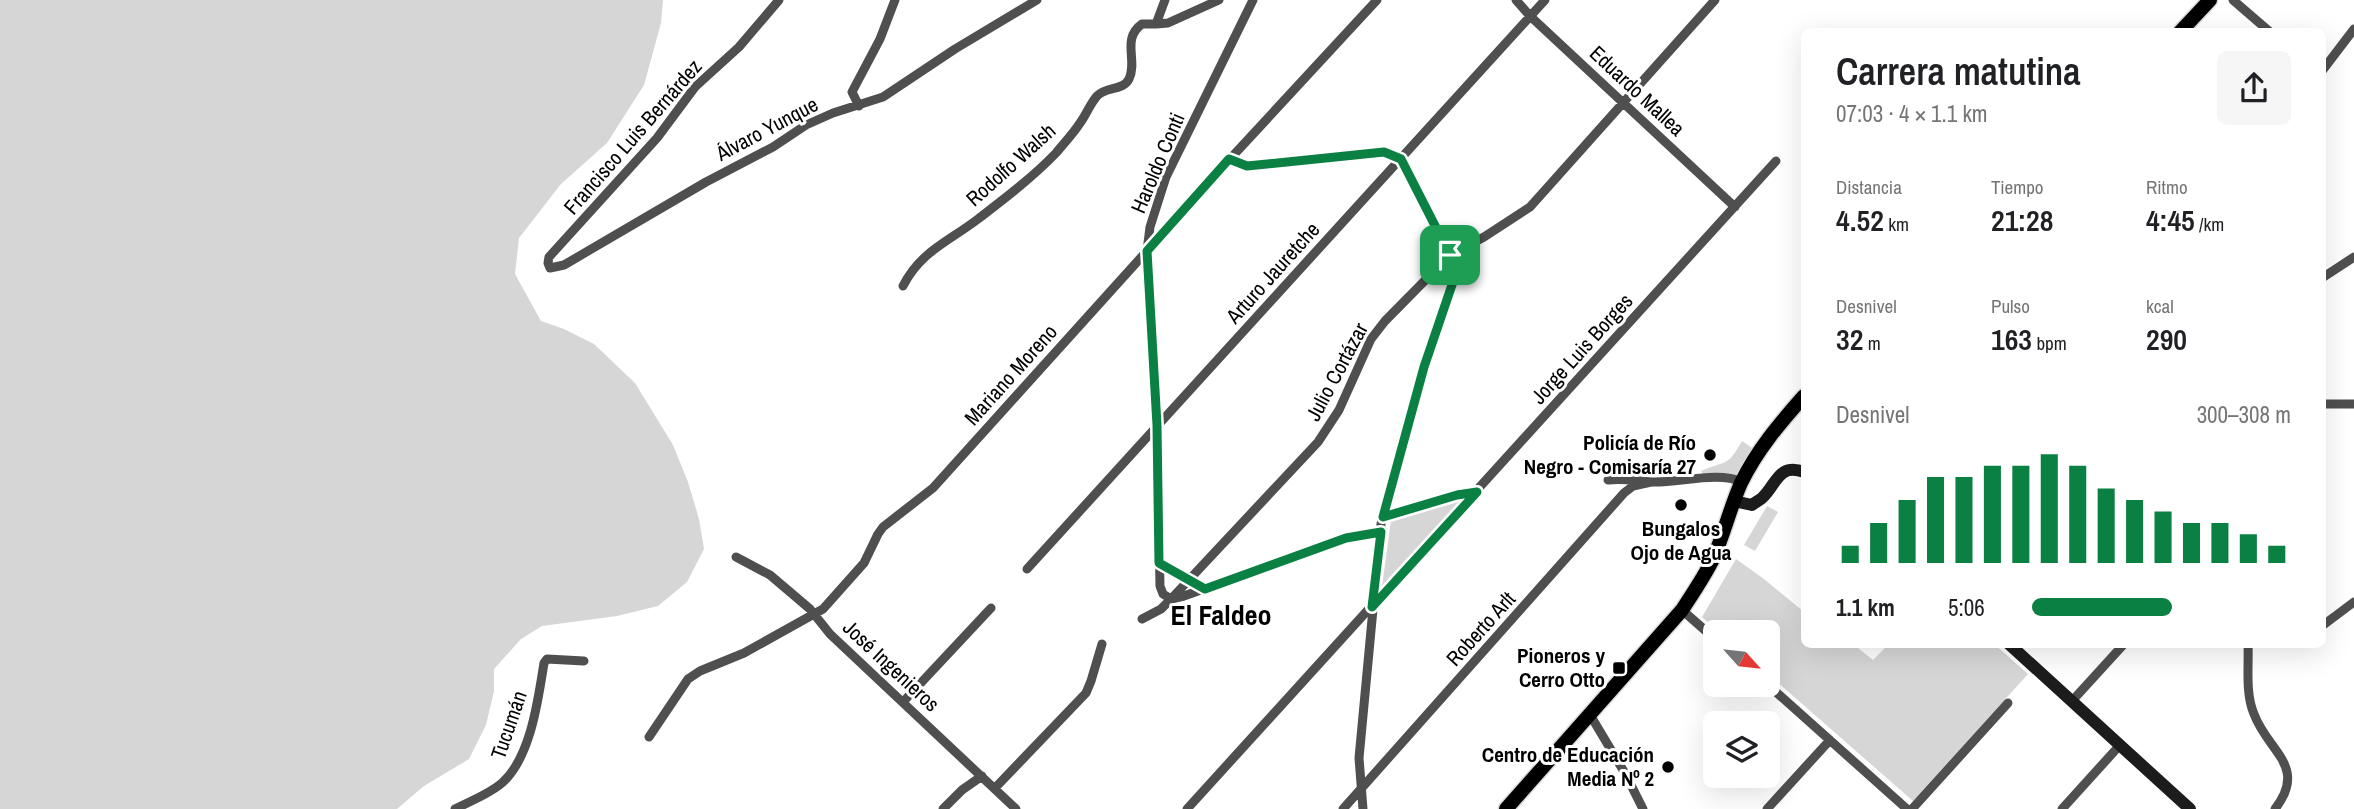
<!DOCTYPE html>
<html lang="es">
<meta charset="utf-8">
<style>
body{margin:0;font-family:"Archivo Narrow",sans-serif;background:#f6f6f6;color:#202124;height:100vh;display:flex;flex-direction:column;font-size:26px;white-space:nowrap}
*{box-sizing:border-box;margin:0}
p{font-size:23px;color:#757577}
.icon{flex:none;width:38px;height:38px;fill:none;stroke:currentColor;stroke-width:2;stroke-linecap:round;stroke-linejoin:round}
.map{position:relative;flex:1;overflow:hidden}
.drawer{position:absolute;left:1801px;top:28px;width:525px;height:620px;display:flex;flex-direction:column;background:#fff;border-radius:10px;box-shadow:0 7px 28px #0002}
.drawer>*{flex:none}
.needle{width:46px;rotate:117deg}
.controls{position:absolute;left:1703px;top:620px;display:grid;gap:14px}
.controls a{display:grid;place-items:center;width:77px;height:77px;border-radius:10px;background:#fff;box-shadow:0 7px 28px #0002;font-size:35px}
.pin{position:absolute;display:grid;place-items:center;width:60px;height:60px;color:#fff;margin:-30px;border-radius:14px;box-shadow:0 4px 10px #0006}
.round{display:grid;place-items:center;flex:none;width:74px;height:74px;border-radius:10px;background:#f6f6f6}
.summary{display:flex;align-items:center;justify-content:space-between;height:119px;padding:0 35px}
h1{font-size:38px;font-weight:600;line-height:52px}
.stats{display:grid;grid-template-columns:repeat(3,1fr);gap:10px;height:119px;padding:7px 35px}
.stats div{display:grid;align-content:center}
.stats b{font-size:30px;font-weight:600}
.stats small{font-size:19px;font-weight:400}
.stats p{font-size:19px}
.chart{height:196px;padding:14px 35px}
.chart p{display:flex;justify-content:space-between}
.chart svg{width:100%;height:126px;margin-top:7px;stroke:#0b8043;stroke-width:6}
ul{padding:0 35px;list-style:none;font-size:23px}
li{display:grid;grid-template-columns:112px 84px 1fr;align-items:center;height:52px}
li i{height:18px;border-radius:9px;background:#0b8043}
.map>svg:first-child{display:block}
.green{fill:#d6d6d6}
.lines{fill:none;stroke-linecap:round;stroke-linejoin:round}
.primary-casing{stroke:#dbdbdb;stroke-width:17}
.minor{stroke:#4f4f4f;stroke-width:9}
.secondary{stroke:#1c1c1c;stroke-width:12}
.primary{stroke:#000;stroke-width:14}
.route-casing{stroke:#fff;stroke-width:14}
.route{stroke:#0b8043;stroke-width:9}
.poi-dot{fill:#000;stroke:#fff;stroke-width:2.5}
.labels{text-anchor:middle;stroke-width:6;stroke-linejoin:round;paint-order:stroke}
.street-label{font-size:21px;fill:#000;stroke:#fff}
.poi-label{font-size:21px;font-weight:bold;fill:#000;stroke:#fff;text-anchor:end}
.district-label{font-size:28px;font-weight:bold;fill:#000;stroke:#fff}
</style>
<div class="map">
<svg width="2354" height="809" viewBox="0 0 2354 809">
<rect width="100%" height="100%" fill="#fff"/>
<!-- green -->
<path class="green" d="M0,0h663l-2,23 -17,62 -37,58 -46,41 -42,54 -4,36 26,47 23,8 30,15 41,39 38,62 15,37 11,37 5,30 -17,33 -29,24 -41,10 -75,10 -21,13 -27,30v22l-8,34 -17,34 -45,27 -27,23h-397z
M1742,441l13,9 -16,28 -34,-1 -4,-6c25,-11 26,-3 41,-30z
M1460,499l4,2 -83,93 10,-74z
M1767,506l11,6 -23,39 -11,-6z
M1736,559l28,20 40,33v32h49l20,16 16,-16h105l34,30 -115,127 -145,-127v-42h-49l-17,-15z"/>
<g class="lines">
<defs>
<path id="primary" d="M2180,32l30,-32
M1506,809l176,-199c11,-17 22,-33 31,-51 11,-25 17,-51 28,-76 16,-33 39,-60 63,-87"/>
</defs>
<!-- primary casing -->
<use href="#primary" class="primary-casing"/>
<!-- minor -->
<path class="minor" d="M779,0l-40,47 -44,40 -38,51 -108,119 -1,6 2,5 14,-3 142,-83 67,-35 33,-22 27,-12 50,-16 72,-48 82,-49
M1253,0l-87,177 -16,50 -3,24 10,174 3,161 3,8 8,5 13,-3 162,-58 35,-6
M1516,0l14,16 205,191
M2233,0l37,32
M1156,24l12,-1 51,-23
M2322,71l32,-42
M859,106l-7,-14 28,-53 15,-39
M1229,160l18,6 137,-14 17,6 53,109 1,9 -31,91 -43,157 -22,234 4,51
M2322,278l32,-21
M903,286c18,-35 45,-44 75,-67 26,-20 55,-42 78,-66 8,-10 17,-19 24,-30 6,-8 10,-19 17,-27 9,-10 26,-5 32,-17 9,-19 -8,-40 13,-55h14l9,-24
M2322,404h32
M1608,480c16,-2 28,1 44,2 27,1 66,-11 90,0
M1383,517l74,-22 20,-3
M736,557l34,18 40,34 20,25 186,175
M1159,563l46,26
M1027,569l518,-569
M1682,610l33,29
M1142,619l19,-10 10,-10 147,-157 21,-32 32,-71 14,-18 65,-66 34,-18 46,-30 185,-207
M2322,626l32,-24
M2248,644c1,22 -3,49 6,70 14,38 54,52 21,95
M1767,684l140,125
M2072,701l52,-57
M903,702l88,-94
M1589,713l37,62 17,34
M649,737l39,-58 12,-8 44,-18 79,-44 41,-46 14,-29 5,-7 50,-39 296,-328 148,-160
M995,788l91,-95 5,-12 11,-37
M455,809c15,-8 35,-15 48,-27 28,-26 35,-82 41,-119l3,-4 37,2
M943,809l19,-19 20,-14
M1187,809l589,-648
M1343,809l281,-316 9,-7 18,-4
M1767,809l63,-69
M1912,809l96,-106
M2062,809l58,-64"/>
<!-- secondary -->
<path class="secondary" d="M1734,501l18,4c3,-3 7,-4 10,-7 14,-12 16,-36 42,-26
M2009,644l181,165"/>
<!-- primary -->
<use href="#primary" class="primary"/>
</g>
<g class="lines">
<defs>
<path id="route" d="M1384,152l17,7 49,96 5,21 -31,91 -41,150 74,-22 20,-3 -105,115 9,-75 -35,6 -141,51 -46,-26 -2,-138 -10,-174 82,-92 18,7z"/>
</defs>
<!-- route casing -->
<use href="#route" class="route-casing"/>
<!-- route -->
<use href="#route" class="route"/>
</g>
<!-- markers -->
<g class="poi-dot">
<circle cx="1710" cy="455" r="7"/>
<circle cx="1681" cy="505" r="7"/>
<rect x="1612" y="661" width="14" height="14" rx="3.5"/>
<circle cx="1668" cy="767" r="7"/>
</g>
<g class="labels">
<!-- street labels -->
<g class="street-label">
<text transform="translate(1637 91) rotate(43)" y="7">Eduardo Mallea</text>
<text transform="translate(767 129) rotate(-28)" y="7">Álvaro Yunque</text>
<text transform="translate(633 137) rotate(-49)" y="7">Francisco Luis Bernárdez</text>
<text transform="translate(1158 163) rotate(-67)" y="7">Haroldo Conti</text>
<text transform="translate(1011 165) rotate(-42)" y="7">Rodolfo Walsh</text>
<text transform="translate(1273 273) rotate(-48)" y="7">Arturo Jauretche</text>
<text transform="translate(1582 349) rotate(-48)" y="7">Jorge Luis Borges</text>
<text transform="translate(1337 372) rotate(-62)" y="7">Julio Cortázar</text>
<text transform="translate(1011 375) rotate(-48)" y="7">Mariano Moreno</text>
<text transform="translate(1481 629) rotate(-48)" y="7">Roberto Arlt</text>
<text transform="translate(891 666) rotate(43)" y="7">José Ingenieros</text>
<text transform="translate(509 725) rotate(-71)" y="7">Tucumán</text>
</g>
<!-- poi labels -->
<g class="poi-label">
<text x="1696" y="450">Policía de Río<tspan x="1696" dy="24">Negro - Comisaría 27</tspan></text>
<text x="1681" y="536" text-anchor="middle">Bungalos<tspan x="1681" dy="24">Ojo de Agua</tspan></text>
<text x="1605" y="663">Pioneros y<tspan x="1605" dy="24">Cerro Otto</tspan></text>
<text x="1654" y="762">Centro de Educación<tspan x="1654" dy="24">Media Nº 2</tspan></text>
</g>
<!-- district labels -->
<g class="district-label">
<text x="1221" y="625">El Faldeo</text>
</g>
</g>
</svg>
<div class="controls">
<a><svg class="needle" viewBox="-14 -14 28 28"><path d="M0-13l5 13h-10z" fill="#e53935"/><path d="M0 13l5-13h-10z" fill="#757577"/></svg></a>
<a><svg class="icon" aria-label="layers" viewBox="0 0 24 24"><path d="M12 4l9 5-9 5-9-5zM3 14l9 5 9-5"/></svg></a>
</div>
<div class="pin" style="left:1450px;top:255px;background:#1e9e55"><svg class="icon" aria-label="arrive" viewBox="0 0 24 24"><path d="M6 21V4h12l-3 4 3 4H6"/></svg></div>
<section class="drawer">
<div class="summary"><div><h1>Carrera matutina</h1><p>07:03 · 4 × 1.1 km</p></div><a class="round"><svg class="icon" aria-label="share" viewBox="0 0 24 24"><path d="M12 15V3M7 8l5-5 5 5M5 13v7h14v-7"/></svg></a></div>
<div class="stats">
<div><p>Distancia</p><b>4.52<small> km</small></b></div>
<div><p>Tiempo</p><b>21:28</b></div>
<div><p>Ritmo</p><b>4:45<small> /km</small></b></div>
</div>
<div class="stats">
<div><p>Desnivel</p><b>32<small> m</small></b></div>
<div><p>Pulso</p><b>163<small> bpm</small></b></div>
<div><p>kcal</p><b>290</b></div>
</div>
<div class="chart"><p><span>Desnivel</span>300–308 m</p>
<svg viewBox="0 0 160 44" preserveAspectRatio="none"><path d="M5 44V38M15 44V30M25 44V22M35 44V14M45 44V14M55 44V10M65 44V10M75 44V6M85 44V10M95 44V18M105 44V22M115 44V26M125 44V30M135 44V30M145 44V34M155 44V38"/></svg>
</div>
<ul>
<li><b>1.1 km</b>5:06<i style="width:54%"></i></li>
</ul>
</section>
</div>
